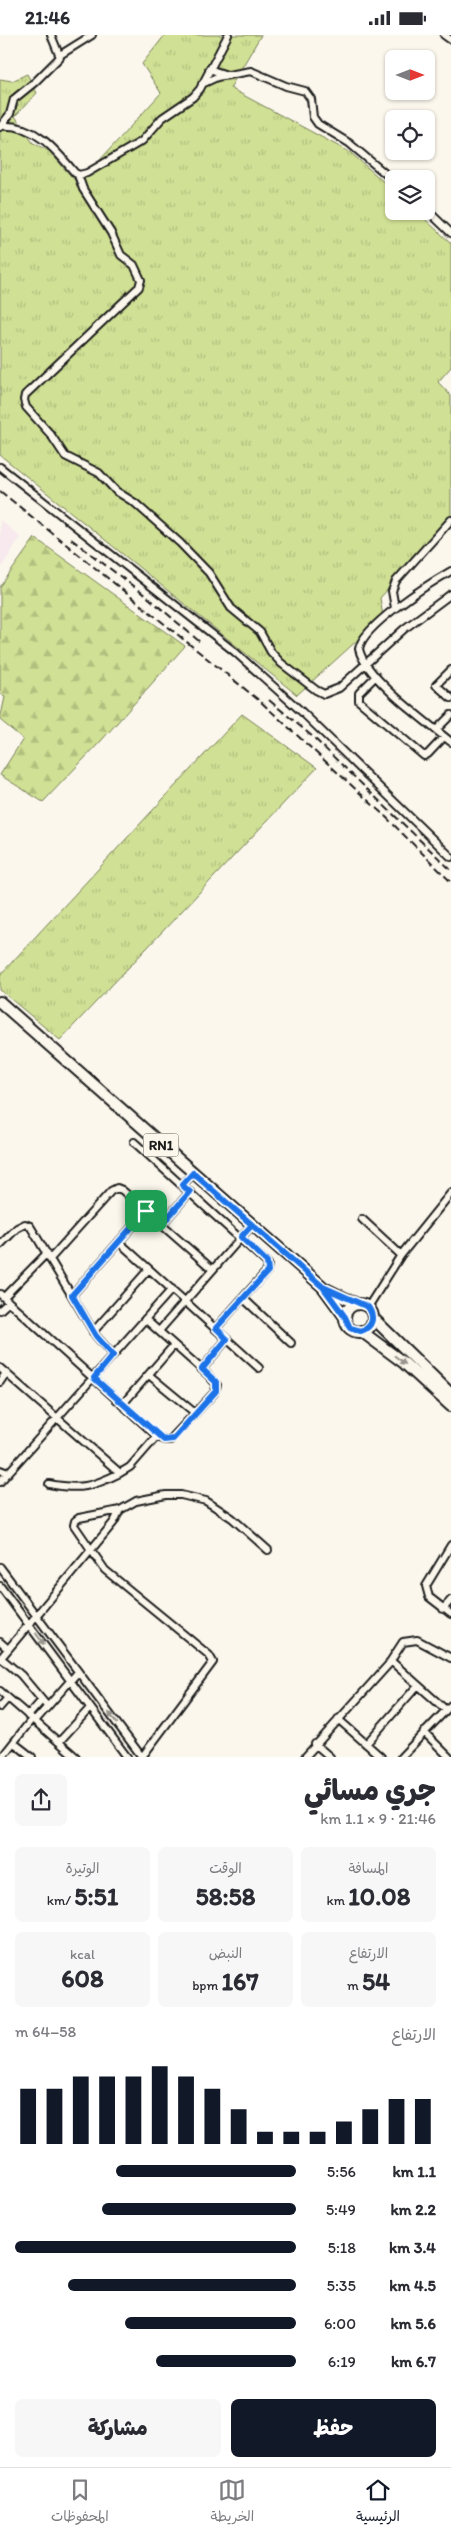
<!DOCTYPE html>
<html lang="ar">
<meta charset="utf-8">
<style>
body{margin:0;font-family:Itim,"Playpen Sans Arabic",sans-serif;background:#f7f7f7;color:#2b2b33;direction:rtl;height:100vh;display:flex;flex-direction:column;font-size:19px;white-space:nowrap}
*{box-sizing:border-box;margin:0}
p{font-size:16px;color:#7c7c81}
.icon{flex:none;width:28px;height:28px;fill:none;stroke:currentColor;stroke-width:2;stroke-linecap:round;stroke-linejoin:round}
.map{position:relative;height:1722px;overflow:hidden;direction:ltr}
.panel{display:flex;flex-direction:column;background:#fff;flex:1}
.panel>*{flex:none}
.needle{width:32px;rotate:90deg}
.buttons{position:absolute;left:385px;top:15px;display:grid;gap:10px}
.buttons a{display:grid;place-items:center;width:50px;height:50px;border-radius:8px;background:#fff;box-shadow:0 1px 4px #0004;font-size:25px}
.pin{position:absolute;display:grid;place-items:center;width:42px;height:42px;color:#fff;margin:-21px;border-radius:10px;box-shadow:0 2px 8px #0006}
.round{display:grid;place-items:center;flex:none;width:52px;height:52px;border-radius:8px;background:#f7f7f7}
.overview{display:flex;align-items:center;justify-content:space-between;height:85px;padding:0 15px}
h1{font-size:28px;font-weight:800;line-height:38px}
.figures{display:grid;grid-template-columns:repeat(3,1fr);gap:8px;height:85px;padding:5px 15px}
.figures div{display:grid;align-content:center;border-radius:8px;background:#f7f7f7;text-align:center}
.figures b{font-size:25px;font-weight:800}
.figures small{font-size:14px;font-weight:400}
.figures p{font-size:14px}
.chart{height:140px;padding:10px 15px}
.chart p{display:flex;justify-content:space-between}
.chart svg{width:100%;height:90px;margin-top:5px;stroke:#111827;stroke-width:6}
.cta{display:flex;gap:10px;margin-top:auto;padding:10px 15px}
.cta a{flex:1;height:58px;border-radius:8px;background:#111827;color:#fff;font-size:20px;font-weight:800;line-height:58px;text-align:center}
.cta a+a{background:#f7f7f7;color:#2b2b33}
ul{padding:0 15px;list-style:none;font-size:16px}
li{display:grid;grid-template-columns:80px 60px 1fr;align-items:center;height:38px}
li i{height:12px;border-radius:6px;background:#111827}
.status{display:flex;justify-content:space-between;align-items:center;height:35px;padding:0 25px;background:#fff;direction:ltr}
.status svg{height:14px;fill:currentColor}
.menu{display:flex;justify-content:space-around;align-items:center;height:70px;border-top:1px solid #e1e1e2;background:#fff;font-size:14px;color:#7c7c81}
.menu a{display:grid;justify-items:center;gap:2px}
.menu .current{color:#111827}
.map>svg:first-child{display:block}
.built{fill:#f7e9ee}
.grass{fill:url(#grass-tufts);stroke:#767e58}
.forest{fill:url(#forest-firs);stroke:#767e58}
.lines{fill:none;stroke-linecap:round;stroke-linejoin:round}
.street-casing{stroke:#1c1c1c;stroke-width:10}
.primary-casing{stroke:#1c1c1c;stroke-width:14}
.street{stroke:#fbf7ec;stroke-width:6}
.primary{stroke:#fbf7ec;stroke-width:10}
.rail{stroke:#1c1c1c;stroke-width:2;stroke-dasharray:8 4;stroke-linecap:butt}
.oneway{fill:#97948e}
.route-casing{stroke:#fff;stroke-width:10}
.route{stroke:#1a73e8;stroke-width:6}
.labels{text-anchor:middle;stroke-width:4;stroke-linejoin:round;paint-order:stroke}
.shield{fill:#fbf7ec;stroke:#5f5e5a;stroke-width:1}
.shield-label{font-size:14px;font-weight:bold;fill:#1c1c1c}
</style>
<div class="status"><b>21:46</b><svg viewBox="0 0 49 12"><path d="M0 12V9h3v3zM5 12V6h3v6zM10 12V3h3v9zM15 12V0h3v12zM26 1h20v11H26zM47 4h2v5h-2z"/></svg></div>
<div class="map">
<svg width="451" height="1722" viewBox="0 0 451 1722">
<defs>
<pattern id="grass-tufts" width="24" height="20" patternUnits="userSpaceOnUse" patternTransform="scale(1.25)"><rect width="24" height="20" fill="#d0e094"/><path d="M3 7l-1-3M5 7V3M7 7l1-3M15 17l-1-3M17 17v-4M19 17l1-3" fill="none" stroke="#b2c07f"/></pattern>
<pattern id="forest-firs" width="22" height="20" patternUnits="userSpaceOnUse" patternTransform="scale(1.25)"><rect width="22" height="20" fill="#d0e094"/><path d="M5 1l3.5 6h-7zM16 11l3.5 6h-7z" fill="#b2c07f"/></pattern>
</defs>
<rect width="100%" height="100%" fill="#fbf7ec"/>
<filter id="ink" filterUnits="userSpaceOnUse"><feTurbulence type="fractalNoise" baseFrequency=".02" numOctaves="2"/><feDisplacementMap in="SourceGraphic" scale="10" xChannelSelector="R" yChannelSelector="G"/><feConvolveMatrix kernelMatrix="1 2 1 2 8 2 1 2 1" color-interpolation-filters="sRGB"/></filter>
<g filter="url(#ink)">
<!-- built -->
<path class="built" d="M0,485l20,17 -20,33z"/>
<!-- grass -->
<path class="grass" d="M165,0h96l-31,53 121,65 43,38v20h22l35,32v124l-13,15 13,14v123l-71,79 3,19 -86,78 -297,-240v-376l12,2 15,-7 10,19 -22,23 18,27 16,8 29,33 83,-91 -19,-29z
M242,679l75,54 -257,272 -60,-50v-15z"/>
<!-- forest -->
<path class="forest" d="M35,503l150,108 -84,95 -58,61 -43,-27 23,-36 -23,-19 5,-23 -5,-4v-106z"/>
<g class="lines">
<defs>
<path id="street" d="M444,0l7,5
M60,20l32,-20
M209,34l18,6
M202,49l15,-7 34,-6 35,15 19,5 6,8 2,18 5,7 31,19 45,38
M1,91c33,-3 55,24 74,47l4,2 8,-2 55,-32 20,-23 31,-21 7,-8 28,-54
M0,92l10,-13 4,-15 21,-17 25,-25 -9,-22
M78,140l5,14 28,44 10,22 13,10 7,15 -2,7 -114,108 -1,5 2,7 25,28 14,21 34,17 17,18 19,12 45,40 29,30 22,35 29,24 11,20 10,11 35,27 8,4 15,-6 65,-59 47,-35
M426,174l25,24
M0,432l235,185 67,60 149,145
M451,536c-21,12 -89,55 -92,78 6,29 69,74 92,93
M395,573l-3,-17 4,-10 55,-61
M451,635l-15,15 15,13
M376,641l-17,17v8l65,55 4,-2 16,-17
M436,695l15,-15
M134,1107l134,122 -1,7 -51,57
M182,1150l11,-11
M362,1184l39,36
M162,1189l28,-32
M119,1207l140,126
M0,1210l17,-17 8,-4 5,2 66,110 17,19
M50,1224l61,-68 6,-3 5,2 90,79
M0,1259l157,142 7,4h6l44,-47 3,-8 -10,-11 -62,-55
M72,1260l74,-84
M4,1262l43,-44
M243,1263l48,45
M368,1272l33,-52 50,-62
M0,1275l9,-8
M159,1296l93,-106
M93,1297l55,-62
M0,1333l120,105 10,-6 27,-31
M202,1334l25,-30
M149,1340l46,38
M0,1347l6,-9
M122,1370l52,-60
M0,1435l8,3
M0,1447l172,-193
M49,1449c31,6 43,3 71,-11
M120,1475l-41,8 -4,3 -1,4 31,45 104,85 4,7 -71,95
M451,1510l-25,41 3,11 22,17
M0,1532l142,190
M0,1551l127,171
M443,1574l8,-9
M0,1607l8,7
M1,1623l20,17 26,31
M0,1624l91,-109 23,-28 6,-12 16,-9 30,-6h15l25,6 26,17 36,32
M391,1626l55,49
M0,1656l76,66
M0,1672l7,-8
M28,1681l14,-16
M338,1684l43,38
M35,1686l43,-49
M424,1697l25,25
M59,1707l31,-34
M14,1708l18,14
M315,1709l15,13
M366,1709l52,-59
M2,1722l30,-38
M305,1722l83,-92 15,-23 14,-2 34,18
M401,1722l50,-52"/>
<path id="primary" d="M0,967l323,285 22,30
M326,1254l31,15
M345 1283a14 14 0 1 1 28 0a14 14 0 1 1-28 0Z
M373,1283l78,76
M361,1296l43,32 47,43"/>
</defs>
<!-- street casing -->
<use href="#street" class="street-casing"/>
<!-- primary casing -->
<use href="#primary" class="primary-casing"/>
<!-- street -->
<use href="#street" class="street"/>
<!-- primary -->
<use href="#primary" class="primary"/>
<!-- rail -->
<path class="rail" d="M0,456l261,211 126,116 64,64
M71,504l79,60 50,43
M269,665l44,37 138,133"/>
</g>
<!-- one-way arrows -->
<defs><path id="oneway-solid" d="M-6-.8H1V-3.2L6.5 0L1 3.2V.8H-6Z" transform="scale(1.25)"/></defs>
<g class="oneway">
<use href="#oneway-solid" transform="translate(400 1325) rotate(38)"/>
<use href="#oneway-solid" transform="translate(40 1604) rotate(54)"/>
<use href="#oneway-solid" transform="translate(113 1683) rotate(-128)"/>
</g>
</g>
<g class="lines" filter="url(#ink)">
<defs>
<path id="route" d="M146,1176l-74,84 24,41 17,19 -19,23 70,62 9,-1 43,-48v-9l-14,-13 25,-30 -11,-11 52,-57 -1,-9 -26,-25 11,-12 71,62 45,20c7,10 5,20 -7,24l-11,-3 -5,-11 -22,-30 -130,-114 -11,12 8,7 -28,32 -16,-13"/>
</defs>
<!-- route casing -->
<use href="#route" class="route-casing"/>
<!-- route -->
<use href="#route" class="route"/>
</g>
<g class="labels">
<!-- shield labels -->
<rect class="shield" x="143.5" y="1098.5" width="35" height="23" rx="4"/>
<g class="shield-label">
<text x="161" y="1115">RN1</text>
</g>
</g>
</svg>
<div class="buttons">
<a><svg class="needle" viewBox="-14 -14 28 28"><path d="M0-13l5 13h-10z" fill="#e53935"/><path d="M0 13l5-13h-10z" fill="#7c7c81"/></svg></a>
<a><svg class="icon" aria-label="locate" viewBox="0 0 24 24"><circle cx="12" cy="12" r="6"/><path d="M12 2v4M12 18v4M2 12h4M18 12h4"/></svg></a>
<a><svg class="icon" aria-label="layers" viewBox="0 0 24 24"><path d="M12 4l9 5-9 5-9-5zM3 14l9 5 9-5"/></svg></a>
</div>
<div class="pin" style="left:146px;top:1176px;background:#1e9e55"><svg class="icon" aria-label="arrive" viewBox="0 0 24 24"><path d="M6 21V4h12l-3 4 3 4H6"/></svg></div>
</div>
<section class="panel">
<div class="overview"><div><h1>جري مسائي</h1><p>21:46 · 9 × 1.1 km</p></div><a class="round"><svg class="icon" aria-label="share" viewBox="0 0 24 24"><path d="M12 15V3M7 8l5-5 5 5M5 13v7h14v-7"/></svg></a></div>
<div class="figures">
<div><p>المسافة</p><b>10.08<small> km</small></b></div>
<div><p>الوقت</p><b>58:58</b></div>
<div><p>الوتيرة</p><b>5:51<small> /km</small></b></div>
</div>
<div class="figures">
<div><p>الارتفاع</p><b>54<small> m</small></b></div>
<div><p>النبض</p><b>167<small> bpm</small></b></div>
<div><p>kcal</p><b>608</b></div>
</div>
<div class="chart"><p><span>الارتفاع</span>58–64 m</p>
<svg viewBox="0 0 160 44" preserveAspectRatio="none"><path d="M5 44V17M15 44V17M25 44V11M35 44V11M45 44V11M55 44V6M65 44V11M75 44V17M85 44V27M95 44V38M105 44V38M115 44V38M125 44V33M135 44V27M145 44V22M155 44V22"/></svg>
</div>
<ul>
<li><b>1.1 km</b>5:56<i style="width:64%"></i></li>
<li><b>2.2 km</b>5:49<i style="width:69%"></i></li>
<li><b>3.4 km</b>5:18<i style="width:100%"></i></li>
<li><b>4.5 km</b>5:35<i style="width:81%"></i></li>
<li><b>5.6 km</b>6:00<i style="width:61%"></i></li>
<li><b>6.7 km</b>6:19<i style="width:50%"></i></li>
</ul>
<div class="cta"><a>حفظ</a><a>مشاركة</a></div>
</section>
<nav class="menu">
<a class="current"><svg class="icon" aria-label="home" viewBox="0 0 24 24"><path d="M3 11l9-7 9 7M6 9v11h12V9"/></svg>الرئيسية</a>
<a><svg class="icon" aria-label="map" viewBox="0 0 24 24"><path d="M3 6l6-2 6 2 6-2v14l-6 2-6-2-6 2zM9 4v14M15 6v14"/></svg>الخريطة</a>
<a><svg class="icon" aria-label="saved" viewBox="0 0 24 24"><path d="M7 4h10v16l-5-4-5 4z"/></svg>المحفوظات</a>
</nav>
